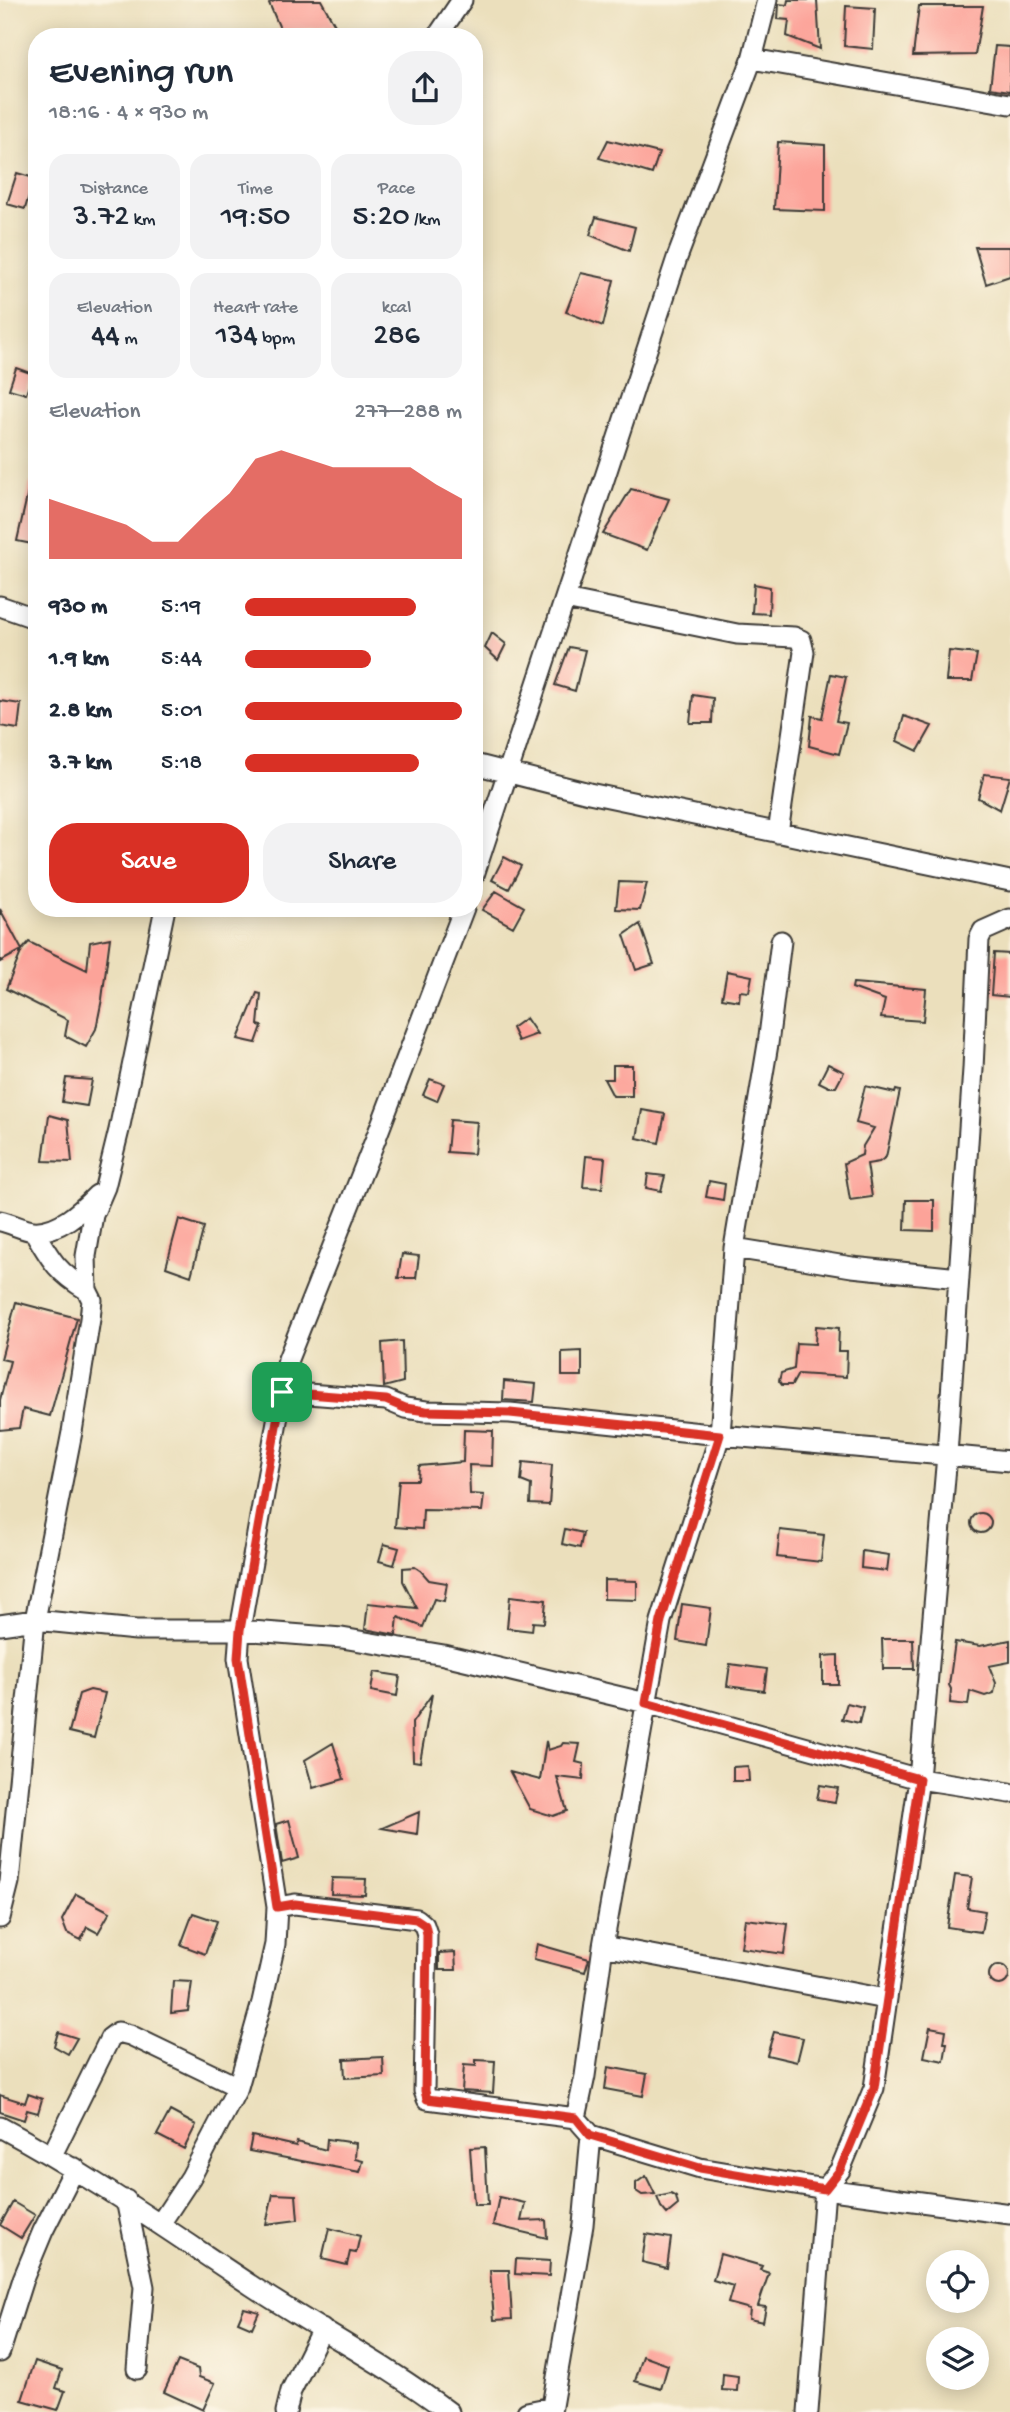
<!DOCTYPE html>
<meta charset="utf-8">
<style>
body{margin:0;font-family:"Gochi Hand",sans-serif;background:#f2f2f3;color:#1f2937;height:100vh;display:flex;flex-direction:column;font-size:26px;white-space:nowrap}
*{box-sizing:border-box;margin:0}
p{font-size:23px;color:#747a83}
.icon{flex:none;width:38px;height:38px;fill:none;stroke:currentColor;stroke-width:2;stroke-linecap:round;stroke-linejoin:round}
.map{position:relative;flex:1;overflow:hidden}
.side{position:absolute;left:28px;top:28px;width:455px;height:889px;display:flex;flex-direction:column;background:#fff;border-radius:28px;box-shadow:0 4px 18px #0003}
.side>*{flex:none}
.buttons{position:absolute;left:926px;top:2250px;display:grid;gap:14px}
.buttons a{display:grid;place-items:center;width:63px;height:63px;border-radius:50%;background:#fff;box-shadow:0 4px 18px #0003;font-size:35px}
.pin{position:absolute;display:grid;place-items:center;width:60px;height:60px;color:#fff;margin:-30px;border-radius:14px;box-shadow:0 4px 10px #0006}
.round{display:grid;place-items:center;flex:none;width:74px;height:74px;border-radius:28px;background:#f2f2f3}
.summary{display:flex;align-items:center;justify-content:space-between;height:119px;padding:0 21px}
h1{font-size:38px;font-weight:600;line-height:52px}
.stats{display:grid;grid-template-columns:repeat(3,1fr);gap:10px;height:119px;padding:7px 21px}
.stats div{display:grid;align-content:center;border-radius:18px;background:#f2f2f3;text-align:center}
.stats b{font-size:30px;font-weight:600}
.stats small{font-size:19px;font-weight:400}
.stats p{font-size:19px}
.chart{height:196px;padding:14px 21px}
.chart p{display:flex;justify-content:space-between}
.chart svg{width:100%;height:126px;margin-top:7px;fill:#d93025;opacity:.7}
.button{display:flex;gap:14px;margin-top:auto;padding:14px 21px}
.button a{flex:1;height:80px;border-radius:28px;background:#d93025;color:#fff;font-size:28px;font-weight:600;line-height:80px;text-align:center}
.button a+a{background:#f2f2f3;color:#1f2937}
ul{padding:0 21px;list-style:none;font-size:23px}
li{display:grid;grid-template-columns:112px 84px 1fr;align-items:center;height:52px}
li i{height:18px;border-radius:9px;background:#d93025}
.map>svg:first-child{display:block}
.building{fill:#fca399}
.lines{fill:none;stroke-linecap:round;stroke-linejoin:round}
.minor-casing{stroke:#3b3934;stroke-width:23}
.minor{stroke:#fff;stroke-width:19}
.route-casing{stroke:#fff;stroke-width:14}
.route{stroke:#d93025;stroke-width:9}
</style>
<div class="map">
<svg width="1010" height="2412" viewBox="0 0 1010 2412">
<rect width="100%" height="100%" fill="#fcf5e5"/>
<filter id="ink" filterUnits="userSpaceOnUse"><feTurbulence type="fractalNoise" baseFrequency=".0143" numOctaves="2"/><feDisplacementMap in="SourceGraphic" scale="14" xChannelSelector="R" yChannelSelector="G"/><feConvolveMatrix kernelMatrix="1 2 1 2 8 2 1 2 1" color-interpolation-filters="sRGB"/></filter>
<filter id="wash" filterUnits="userSpaceOnUse"><feTurbulence type="fractalNoise" baseFrequency=".00686" numOctaves="4" result="noise"/><feDisplacementMap in="SourceGraphic" scale="28" xChannelSelector="R" yChannelSelector="G"/><feGaussianBlur stdDeviation="1.57" result="paint"/><feColorMatrix in="noise" values="0 0 0 0 0 0 0 0 0 0 0 0 0 0 0 0 0 1.4 0 .05"/><feComposite in="paint" operator="in"/></filter>
<g filter="url(#wash)">
<rect width="100%" height="100%" fill="#ebdfbc"/>
<g id="blocks">
<!-- building -->
<path class="building" d="M277,0h44l15,27 -55,4 -12,-28z
M788,0h29l3,49 -33,-13 2,-16 -11,-1 1,-15 8,1z
M846,6l29,2 -2,41 -29,-3z
M919,6h64l-8,49 -62,1z
M995,46l15,1v44l-20,-3z
M608,140l51,13 -7,21 -53,-16z
M778,142l47,3v66l-51,-2z
M17,173l17,5 -9,31 -18,-5z
M596,217l39,10 -6,24 -39,-16z
M975,247h35v29l-24,8z
M581,273l33,7 -11,46 -37,-14z
M16,368l17,6 -7,20 -17,-5z
M30,483l7,1v61l-20,-4z
M631,489l38,10 -22,51 -44,-16z
M754,584l16,3 -1,27 -17,-1z
M492,633l14,11 -8,16 -13,-12z
M569,647l16,3 -10,41 -20,-6z
M949,651l28,3 -5,27h-26z
M831,674l15,3 -10,44 11,2 -8,31 -30,-8 3,-30 10,2z
M693,695l20,3 -1,25h-22z
M0,701l21,3 -3,25 -18,-3z
M904,716l28,10 -14,25 -21,-10z
M984,774l26,3 -10,33 -22,-12z
M504,857l17,9 -12,23 -17,-9z
M619,882l28,1 -7,27 -24,-1z
M496,891l28,16 -11,20 -31,-17z
M0,909l22,41 -22,12z
M640,924l14,40 -18,6 -12,-35z
M110,938l-8,61 -6,30 -10,18 -21,-11 3,-16 -62,-31 16,-39 7,-8 58,28 3,-28z
M994,953l16,1v43l-19,-2z
M727,971l25,5 -3,16 -9,-1 -1,10 -17,-3z
M853,983l73,6 -3,32 -42,-3 4,-18 -33,-12z
M257,993l4,1 -3,31 4,1 -6,17 -18,-4z
M526,1018l11,16 -19,7 -6,-13z
M828,1064l16,8 -8,15h-7l-10,-5z
M613,1065h19v31h-19l-9,-17h9z
M66,1078l26,2 -5,26 -25,-4z
M430,1079l14,5 -7,17 -14,-6z
M865,1086l30,7 1,-3 4,1 -14,66 -7,5 -12,2 5,33 -22,3 -6,-37 18,-8 1,-9 11,-18 -18,-5z
M642,1110l23,4 -6,29 -22,-5z
M49,1115l19,5 4,42 -29,-1z
M450,1120l27,2 -3,32 -27,-2z
M586,1156l19,2 -3,30 -19,-1z
M648,1174l17,2 -4,15 -15,-3z
M709,1181l16,3 -2,16 -17,-3z
M906,1200h28v31l-29,-1z
M179,1219l25,8 -13,49 -25,-9z
M402,1254l17,2 -3,22h-18z
M16,1302l61,16 -27,98 -27,-7 -4,19 -19,2v-30l10,-39 -9,-2z
M816,1326l23,2 -1,23h9l-1,26 -48,-3 -6,11h-10l-3,-4 2,-8 13,-4 2,-26 19,1z
M402,1341l1,41 -19,5 -2,-44z
M582,1351v25h-20v-24z
M504,1381l32,3 -2,18 -31,-2z
M464,1430l29,1 -1,35 -23,-1 1,29 14,1 -2,16 -59,-1 -1,19 -27,-2 4,-47h19l1,-14 44,-4z
M523,1462l29,3 -3,40 -19,-1 1,-19 -10,-4z
M971 1523a10 10 0 1 1 20 0a10 10 0 1 1-20 0Z
M565,1529l18,4 -3,15 -18,-4z
M780,1530l44,5 -3,27 -44,-5z
M384,1544l15,4 -5,17 -15,-4z
M862,1551l27,4 -2,16 -26,-3z
M415,1567l6,4 8,9 18,3 -3,18 -10,-2 -11,28 -25,-10 -2,18 -31,-6 3,-26 49,5 -14,-27v-13z
M604,1580l33,1v19l-33,-1z
M510,1596l36,4 -2,23 -11,-1 -1,9 -25,-3z
M682,1604l29,4 -5,38 -29,-5z
M882,1639h31l1,30h-31z
M1010,1640v22l-21,4 7,17 -2,10 -9,3 -15,-5 -2,14 -18,-2 1,-14 -2,-4 6,-43 25,4z
M838,1655v29h-15v-28z
M730,1664l37,5 -3,22 -37,-5z
M374,1672l26,4 -3,20 -26,-5z
M90,1690l15,3 -11,45 -25,-6 10,-38z
M432,1694l-12,68 -7,-1 -1,-38z
M847,1703l16,4 -4,16 -17,-4z
M546,1741l2,9 13,-4 2,-3 17,1 -4,18 8,2 -1,16 -26,-3 10,34 -14,5 -23,-7 -20,-37 30,8z
M333,1743l11,36 -31,9 -8,-28z
M748,1766l1,15h-16v-14z
M820,1785l18,3 -3,14 -18,-3z
M419,1812l-2,22 -35,-6z
M289,1820l10,38 -17,5 -6,-39z
M955,1875l17,2 -5,31 18,3 -4,21 -34,-5z
M332,1878l34,1 -1,16 -34,-1z
M76,1894l34,18 -12,21 -11,-6 -6,13 -14,-7 -5,-13z
M193,1913l24,8 -12,33 -24,-9z
M745,1919l43,5 -4,30 -43,-6z
M537,1944l52,15 -4,13 -51,-13z
M455,1952l1,18h-17v-17z
M989 1975a10 10 0 1 1 20 0a10 10 0 1 1-20 0Z
M173,1981l19,1 -4,29 -17,2z
M930,2027l16,3 -2,13h3l-3,18 -20,-4z
M58,2032l19,6 -9,16 -14,-8z
M774,2032l29,6 -6,24 -30,-7z
M383,2057l1,19 -39,2 -1,-19z
M476,2060l19,1 -2,32 -31,-2 2,-26 12,1z
M608,2067l39,7 -4,22 -38,-7z
M28,2094l14,5 -4,14 -11,-3 -3,10 -24,-8v-17l25,8z
M170,2111l26,14 -12,24 -27,-14z
M252,2136l44,10 1,-4 29,8 1,-11 29,4 -1,16 8,2 -3,11 -111,-21z
M485,2147l3,58h-14l-4,-57z
M646,2176l9,18 -13,1 -6,-4v-8z
M273,2194l23,1 2,25 -32,4z
M671,2194l5,3 2,8 -11,9 -6,-7 -4,-10z
M499,2197l26,6 -4,18 25,-1 1,18 -54,-13z
M13,2202l22,13 -14,23 -21,-13z
M329,2228l31,8 -4,17 -6,-1 -3,13 -25,-6z
M646,2234l25,4 -4,30 -25,-6z
M720,2254l42,12 -2,4 9,3 -11,33 8,1 -3,15 -14,-3 1,-10 -22,-6 5,-17 -20,-6z
M516,2259l34,2 -1,15 -34,-2z
M490,2270h19l3,49 -18,1z
M244,2308l15,4 -7,16 -14,-6z
M643,2356l25,9 -7,24 -26,-8z
M35,2361l27,9 -6,18 9,3 -7,19 -36,-10z
M178,2361l20,8 1,8 16,6 -12,27 -39,-18z
M723,2374l15,2 -1,15 -15,-1z"/>
</g>
</g>
<g filter="url(#ink)">
<use href="#blocks" fill-opacity="0" stroke="#3b3934" stroke-width="2"/>
<g class="lines">
<defs>
<path id="minor" d="M437,37l25,-37
M752,59l258,45
M565,599l172,35 57,3 7,3 3,12 -26,181
M0,606l37,13
M474,764l115,29 421,88
M474,875l203,-617 75,-199 15,-59
M0,1221c11,2 23,9 33,10 25,2 48,-20 64,-36
M34,1231c17,29 23,41 53,59
M734,1248l118,19 107,11
M282,1392l104,8 19,8 21,3 84,2 210,22 290,26
M0,1625l35,-5 101,10h104l102,8 102,17 202,48 273,76 91,14
M277,1907l18,-3 122,15 7,6 3,9 -3,157 3,8 149,19
M0,1918l9,-36 26,-262 37,-188 18,-113 2,-19 -5,-10 -1,-34 7,-41 12,-28 14,-57 46,-222
M603,1946l282,53
M0,2127c88,47 169,104 252,159 65,43 135,79 197,126
M591,2135l109,33 125,21 185,25
M52,2155l58,-117 8,-6 12,3 108,52
M126,2200l18,87 -7,82
M160,2224l31,-47 47,-90 24,-85 13,-58 2,-37 -39,-249 2,-28 48,-271 88,-221 88,-230
M0,2352l23,-73 20,-48 32,-63
M286,2412l5,-21 31,-62
M527,2412l25,-5
M551,2412l32,-187 8,-90 -15,-17 9,-42 18,-130 58,-325 59,-186 14,-187 34,-204 13,-103
M808,2412l17,-223 15,-19 34,-82 45,-309 28,-324 26,-386 6,-130 4,-8 27,-12"/>
</defs>
<!-- minor casing -->
<use href="#minor" class="minor-casing"/>
<!-- minor -->
<use href="#minor" class="minor"/>
</g>
</g>
<g class="lines" filter="url(#ink)">
<defs>
<path id="route" d="M282,1392l104,8 19,8 21,3 84,2 210,22 -59,186 -15,82 273,76 -45,309 -34,82 -15,19 -125,-21 -110,-33 -14,-17 -149,-19 -2,-8 2,-157 -2,-9 -9,-6 -40,-5 -81,-10 -18,3 -39,-249 2,-28z"/>
</defs>
<!-- route casing -->
<use href="#route" class="route-casing"/>
<!-- route -->
<use href="#route" class="route"/>
</g>
</svg>
<div class="buttons">
<a><svg class="icon" aria-label="locate" viewBox="0 0 24 24"><circle cx="12" cy="12" r="6"/><path d="M12 2v4M12 18v4M2 12h4M18 12h4"/></svg></a>
<a><svg class="icon" aria-label="layers" viewBox="0 0 24 24"><path d="M12 4l9 5-9 5-9-5zM3 14l9 5 9-5"/></svg></a>
</div>
<div class="pin" style="left:282px;top:1392px;background:#1e9e55"><svg class="icon" aria-label="arrive" viewBox="0 0 24 24"><path d="M6 21V4h12l-3 4 3 4H6"/></svg></div>
<section class="side">
<div class="summary"><div><h1>Evening run</h1><p>18:16 · 4 × 930 m</p></div><a class="round"><svg class="icon" aria-label="share" viewBox="0 0 24 24"><path d="M12 15V3M7 8l5-5 5 5M5 13v7h14v-7"/></svg></a></div>
<div class="stats">
<div><p>Distance</p><b>3.72<small> km</small></b></div>
<div><p>Time</p><b>19:50</b></div>
<div><p>Pace</p><b>5:20<small> /km</small></b></div>
</div>
<div class="stats">
<div><p>Elevation</p><b>44<small> m</small></b></div>
<div><p>Heart rate</p><b>134<small> bpm</small></b></div>
<div><p>kcal</p><b>286</b></div>
</div>
<div class="chart"><p><span>Elevation</span>277–288 m</p>
<svg viewBox="0 0 160 44" preserveAspectRatio="none"><path d="M0 44V23L10 26L20 29L30 32L40 38L50 38L60 29L70 21L80 9L90 6L100 9L110 12L120 12L130 12L140 12L150 18L160 23V44z"/></svg>
</div>
<ul>
<li><b>930 m</b>5:19<i style="width:79%"></i></li>
<li><b>1.9 km</b>5:44<i style="width:58%"></i></li>
<li><b>2.8 km</b>5:01<i style="width:100%"></i></li>
<li><b>3.7 km</b>5:18<i style="width:80%"></i></li>
</ul>
<div class="button"><a>Save</a><a>Share</a></div>
</section>
</div>
